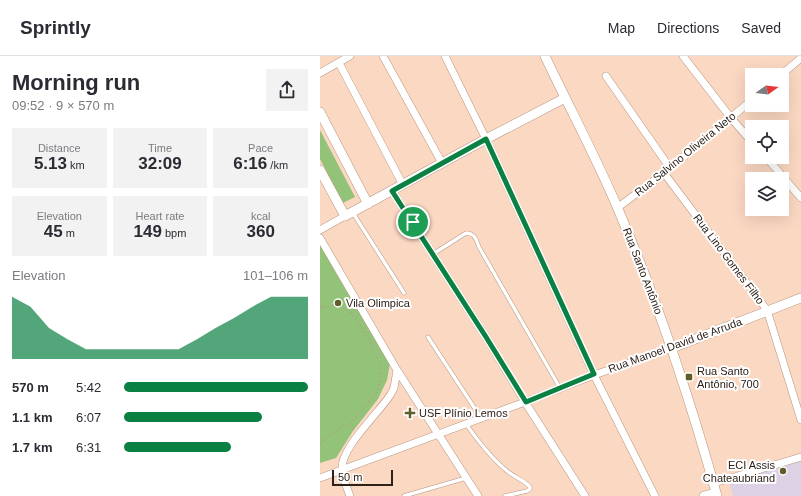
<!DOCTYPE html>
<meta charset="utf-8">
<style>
body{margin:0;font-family:Arial,sans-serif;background:#f2f2f3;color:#2b2b33;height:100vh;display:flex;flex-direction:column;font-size:15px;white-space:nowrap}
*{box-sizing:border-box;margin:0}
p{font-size:13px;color:#7c7c81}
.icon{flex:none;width:22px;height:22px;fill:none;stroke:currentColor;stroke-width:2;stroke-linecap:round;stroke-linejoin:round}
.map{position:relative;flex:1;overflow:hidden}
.side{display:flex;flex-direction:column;background:#fff;width:320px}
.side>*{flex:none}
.needle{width:26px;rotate:76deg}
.tools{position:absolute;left:425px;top:12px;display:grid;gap:8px}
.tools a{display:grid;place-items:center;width:44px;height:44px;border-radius:0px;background:#fff;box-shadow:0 4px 16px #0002;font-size:20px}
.scale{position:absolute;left:12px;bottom:10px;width:61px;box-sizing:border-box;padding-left:4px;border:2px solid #2e2119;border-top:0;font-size:11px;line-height:14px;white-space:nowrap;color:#2e2119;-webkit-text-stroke:3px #fff;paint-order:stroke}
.pin{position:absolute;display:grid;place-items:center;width:34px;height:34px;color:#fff;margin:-17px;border:2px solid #fff;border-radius:50%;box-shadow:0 1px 4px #0007}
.round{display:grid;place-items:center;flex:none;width:42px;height:42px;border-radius:0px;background:#f2f2f3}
.head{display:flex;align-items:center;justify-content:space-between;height:68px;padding:0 12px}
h1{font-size:22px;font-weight:800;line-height:30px}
.figures{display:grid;grid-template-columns:repeat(3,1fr);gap:6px;height:68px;padding:4px 12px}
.figures div{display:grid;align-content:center;border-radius:0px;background:#f2f2f3;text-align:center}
.figures b{font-size:17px;font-weight:800}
.figures small{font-size:11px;font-weight:400}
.figures p{font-size:11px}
.chart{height:112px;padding:8px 12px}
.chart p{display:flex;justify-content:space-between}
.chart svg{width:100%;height:72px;margin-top:4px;fill:#0b8043;opacity:.7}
ul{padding:0 12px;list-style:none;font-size:13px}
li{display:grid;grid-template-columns:64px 48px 1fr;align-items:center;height:30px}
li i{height:10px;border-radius:5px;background:#0b8043}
header{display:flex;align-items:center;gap:24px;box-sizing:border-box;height:56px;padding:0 20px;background:#fff;border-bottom:1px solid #e1e1e2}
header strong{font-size:19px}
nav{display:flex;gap:22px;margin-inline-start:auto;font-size:14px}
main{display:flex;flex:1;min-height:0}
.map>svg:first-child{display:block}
.education{fill:#dcd1e5}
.green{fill:#93c378}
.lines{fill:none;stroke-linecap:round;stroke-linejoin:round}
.lane-casing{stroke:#b79681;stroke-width:4.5}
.street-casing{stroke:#b79681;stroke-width:8}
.secondary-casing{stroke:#b79681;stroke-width:10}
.path{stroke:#b49887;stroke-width:1.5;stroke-dasharray:1 3;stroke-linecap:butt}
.lane{stroke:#fff;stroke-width:3.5}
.street{stroke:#fff;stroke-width:7}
.secondary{stroke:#fff;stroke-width:9}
.route-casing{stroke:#fff;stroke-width:8}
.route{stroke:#0b8043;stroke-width:5}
.poi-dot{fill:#615d2a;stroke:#fff;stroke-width:1.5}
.labels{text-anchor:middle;stroke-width:4;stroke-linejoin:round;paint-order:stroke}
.street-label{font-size:11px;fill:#2e2119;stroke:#fff}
.poi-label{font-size:11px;fill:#2e2119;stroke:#fff;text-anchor:start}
</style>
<header>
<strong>Sprintly</strong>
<nav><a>Map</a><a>Directions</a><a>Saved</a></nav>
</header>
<main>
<section class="side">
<div class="head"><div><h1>Morning run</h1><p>09:52 · 9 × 570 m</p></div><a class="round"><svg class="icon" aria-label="share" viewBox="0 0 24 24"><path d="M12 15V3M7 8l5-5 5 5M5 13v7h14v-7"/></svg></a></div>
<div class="figures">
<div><p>Distance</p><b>5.13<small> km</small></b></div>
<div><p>Time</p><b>32:09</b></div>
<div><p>Pace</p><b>6:16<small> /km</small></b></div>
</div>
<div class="figures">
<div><p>Elevation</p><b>45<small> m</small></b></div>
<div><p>Heart rate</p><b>149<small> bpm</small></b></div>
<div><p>kcal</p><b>360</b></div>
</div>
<div class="chart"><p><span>Elevation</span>101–106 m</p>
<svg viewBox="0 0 160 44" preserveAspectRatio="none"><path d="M0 44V6L10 12L20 25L30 32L40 38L50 38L60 38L70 38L80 38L90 38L100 32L110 25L120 19L130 12L140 6L150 6L160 6V44z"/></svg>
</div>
<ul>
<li><b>570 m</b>5:42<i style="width:100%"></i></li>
<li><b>1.1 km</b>6:07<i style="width:75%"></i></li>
<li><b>1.7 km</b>6:31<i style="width:58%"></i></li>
</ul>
</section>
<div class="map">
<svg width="481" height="440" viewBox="0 0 481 440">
<rect width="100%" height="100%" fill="#fbd8c2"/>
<!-- education -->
<path class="education" d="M481,405v35h-68l-4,-14z"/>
<!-- green -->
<path class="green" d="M0,74l35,67 -12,6 -23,-44z
M0,188l70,119 -3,17 -9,19 -25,32 -17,27 -16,5z"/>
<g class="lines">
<defs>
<path id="lane" d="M33,157l51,80
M113,198l33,-21c9,0 10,7 13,14l81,141
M108,281l53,81
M146,368c12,17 25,34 41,47 7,6 17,9 23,16v2l-3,2 -22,5
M84,440l62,-18"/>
<path id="street" d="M63,0l59,107
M125,0l41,83 108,236 61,121
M363,0l48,62 21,24
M19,7l64,122
M0,17l30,-17
M461,19l20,-17
M286,20l64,92
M446,101l35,41
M344,117l103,137 34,110
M72,135l94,146 39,65 60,94
M297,152l47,-35 88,-73
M0,174l25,-14
M0,182l77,132 81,126
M0,422l205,-76 69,-27 78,-27
M394,427l87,-26
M30,440c-3,-8 -8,-19 -8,-27 -1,-22 37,-56 49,-75l3,-6 3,-18"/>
<path id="secondary" d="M225,0c24,51 51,101 73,153 40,93 72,190 99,287
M0,56l48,92
M0,114l25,46 141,-77 79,-41
M352,292l129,-50
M384,440l12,-3"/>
</defs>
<!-- lane casing -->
<use href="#lane" class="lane-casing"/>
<!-- street casing -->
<use href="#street" class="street-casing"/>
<!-- secondary casing -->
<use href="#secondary" class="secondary-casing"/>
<!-- path -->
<path class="path" d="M0,246l3,5
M0,252c9,-3 19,-3 27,2 9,4 29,42 32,52 3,10 1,22 -3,31l-27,32
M0,387l22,-17 7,-1 5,4"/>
<!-- lane -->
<use href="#lane" class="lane"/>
<!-- street -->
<use href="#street" class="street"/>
<!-- secondary -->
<use href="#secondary" class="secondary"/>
</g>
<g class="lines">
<defs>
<path id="route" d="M166,83l108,235 -68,28 -40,-65 -94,-146z"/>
</defs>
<!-- route casing -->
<use href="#route" class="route-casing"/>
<!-- route -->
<use href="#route" class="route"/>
</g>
<!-- markers -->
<g class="poi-dot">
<circle cx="18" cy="247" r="4"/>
<rect x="365" y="317" width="8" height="8" rx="2"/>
<path d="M88 351h4v4h4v4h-4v4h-4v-4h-4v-4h4z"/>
<circle cx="463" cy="415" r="4"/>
</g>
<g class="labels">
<!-- street labels -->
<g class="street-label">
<text transform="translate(365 98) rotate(-39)" y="4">Rua Salvino Oliveira Neto</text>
<text transform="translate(409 203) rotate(53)" y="4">Rua Lino Gomes Filho</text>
<text transform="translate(323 215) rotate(69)" y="4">Rua Santo Antônio</text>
<text transform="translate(355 289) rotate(-20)" y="4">Rua Manoel David de Arruda</text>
</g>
<!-- poi labels -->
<g class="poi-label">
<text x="26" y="251">Vila Olimpica</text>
<text x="377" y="319">Rua Santo<tspan x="377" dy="13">Antônio, 700</tspan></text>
<text x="99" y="361">USF Plínio Lemos</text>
<text x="455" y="413" text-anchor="end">ECI Assis<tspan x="455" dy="13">Chateaubriand</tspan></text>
</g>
</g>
</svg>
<div class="tools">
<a><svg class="needle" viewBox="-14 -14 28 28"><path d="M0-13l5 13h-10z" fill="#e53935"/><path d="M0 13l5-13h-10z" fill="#7c7c81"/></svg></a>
<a><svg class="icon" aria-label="locate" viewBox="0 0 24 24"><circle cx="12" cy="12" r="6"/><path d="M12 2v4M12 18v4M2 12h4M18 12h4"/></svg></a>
<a><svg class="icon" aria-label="layers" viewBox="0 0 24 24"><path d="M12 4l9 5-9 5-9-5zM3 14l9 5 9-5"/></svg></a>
</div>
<div class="scale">50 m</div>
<div class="pin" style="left:93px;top:166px;background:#1e9e55"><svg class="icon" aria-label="arrive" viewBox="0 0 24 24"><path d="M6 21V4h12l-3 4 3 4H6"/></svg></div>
</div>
</main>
